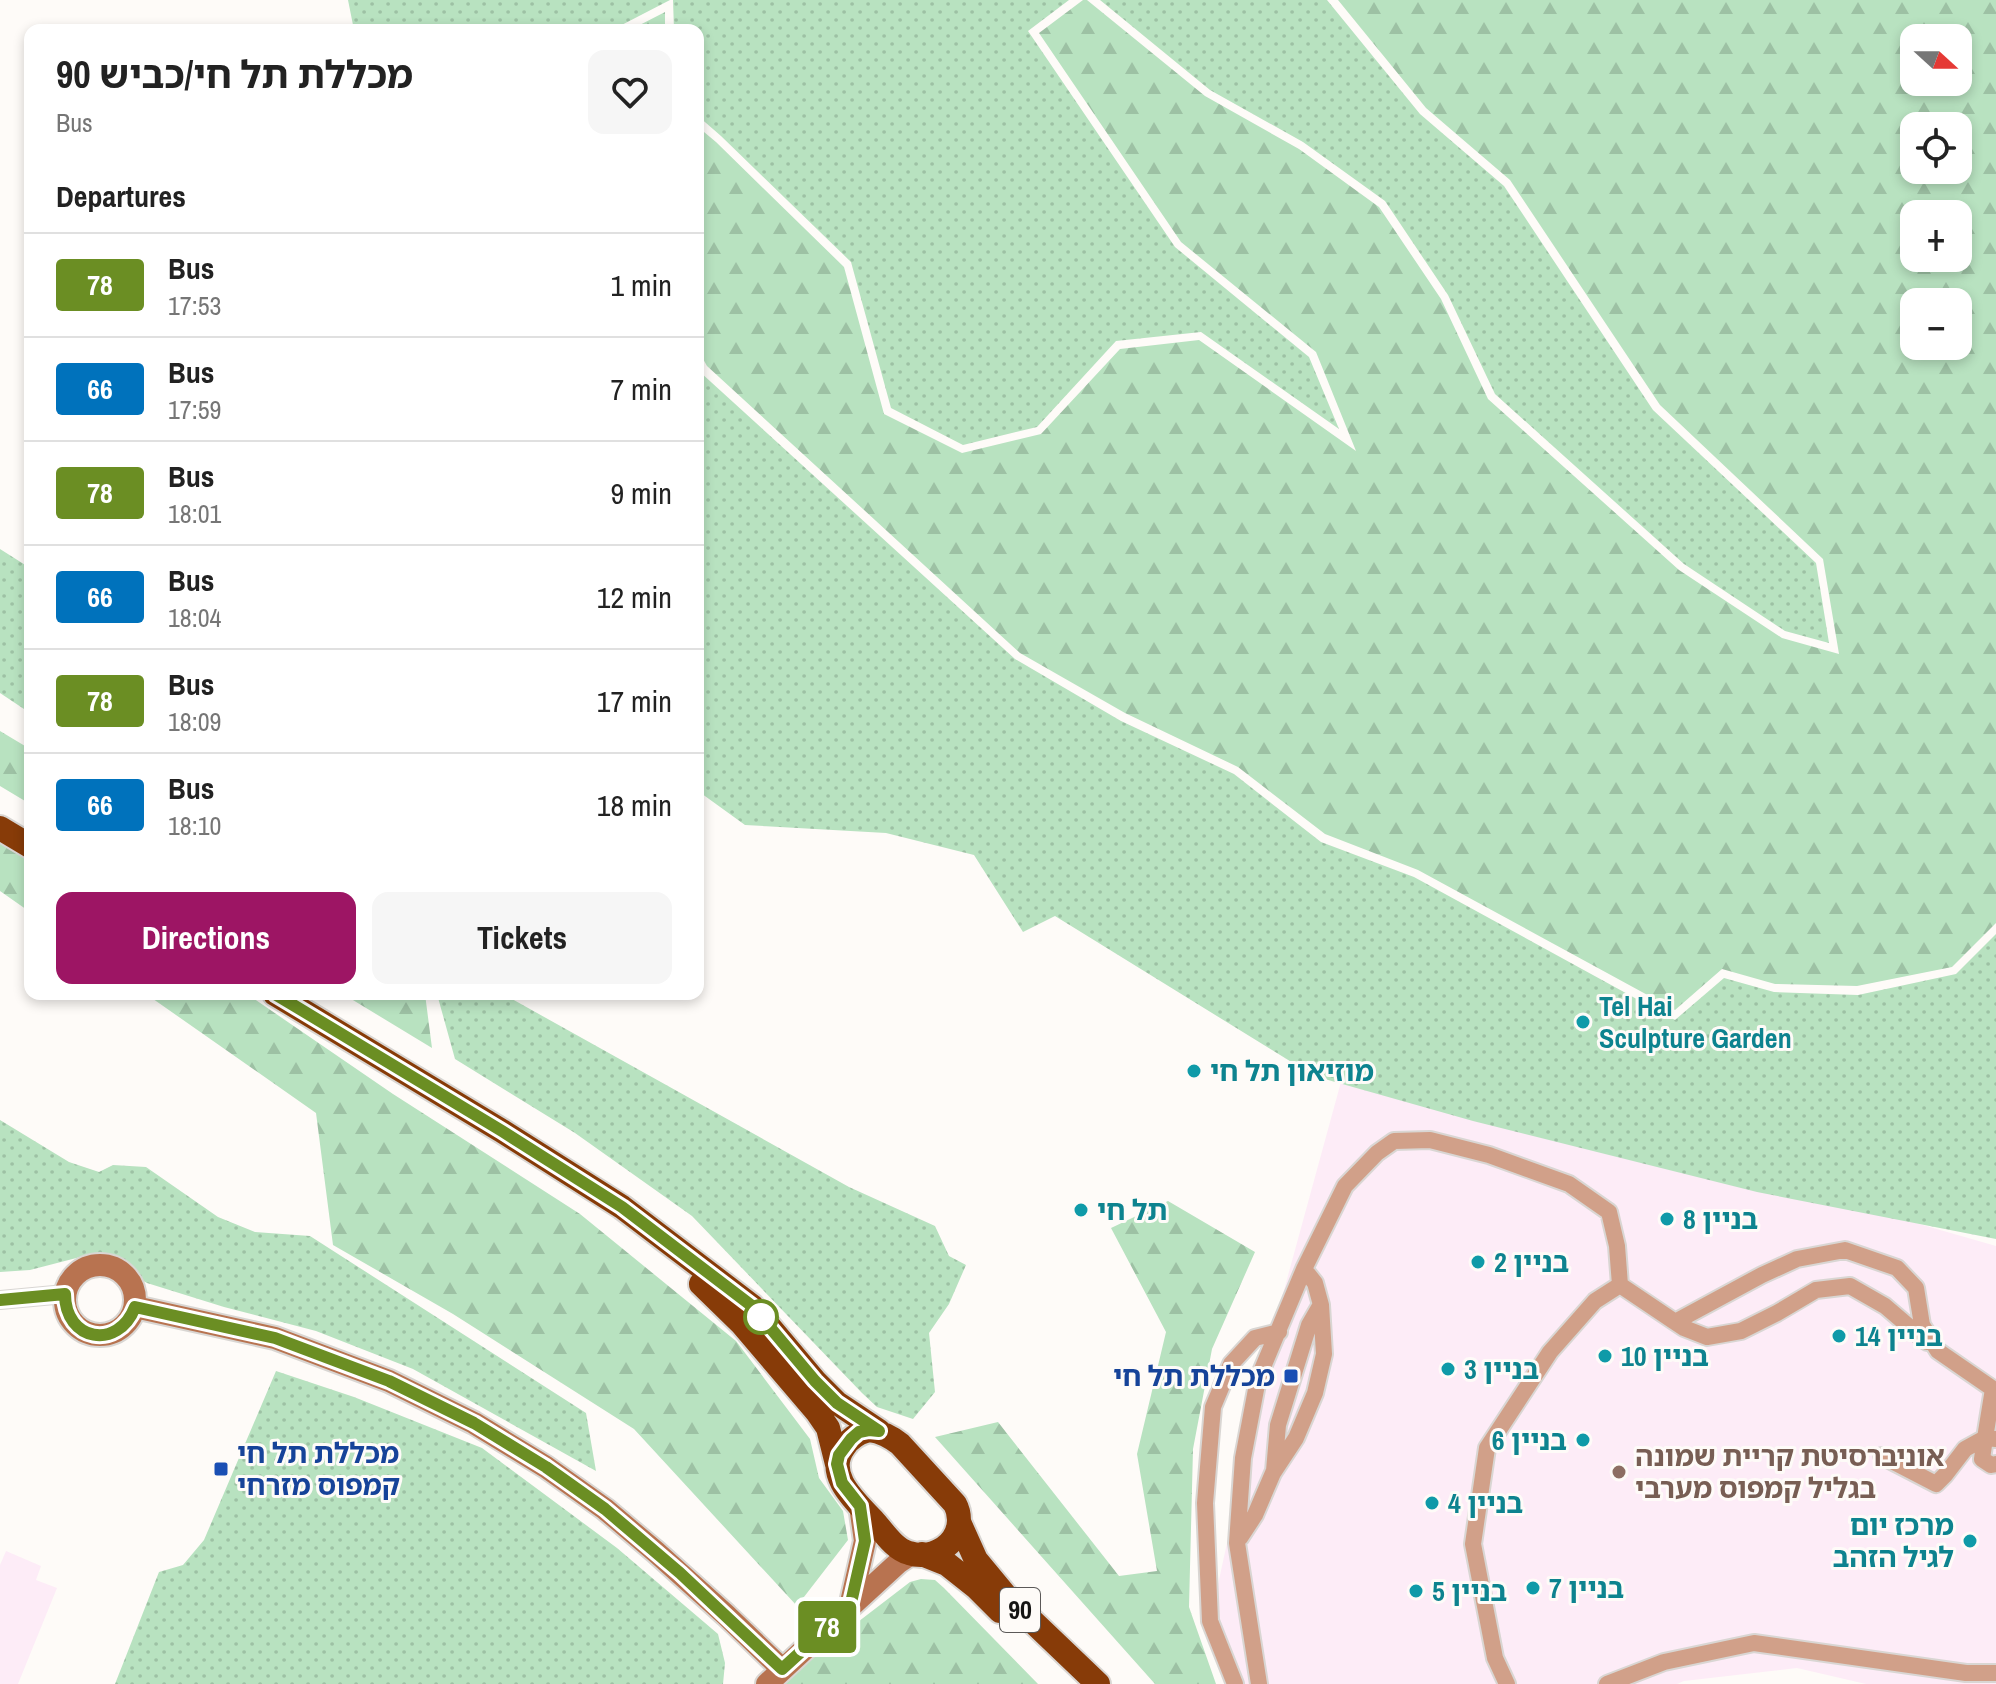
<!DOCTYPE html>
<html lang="en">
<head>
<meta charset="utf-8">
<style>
  body { margin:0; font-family:"Archivo Narrow","Noto Sans Hebrew",sans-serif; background:#f6f6f6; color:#222; height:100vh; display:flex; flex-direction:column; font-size:30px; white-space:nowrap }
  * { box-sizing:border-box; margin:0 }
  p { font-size:26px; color:#767676 }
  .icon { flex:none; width:44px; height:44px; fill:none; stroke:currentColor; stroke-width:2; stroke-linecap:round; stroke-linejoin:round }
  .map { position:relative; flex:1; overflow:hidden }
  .details { position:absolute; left:24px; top:24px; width:680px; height:976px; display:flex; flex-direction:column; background:#fff; border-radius:16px; box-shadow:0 4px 12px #0003 }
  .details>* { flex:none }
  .badge { padding:0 16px; border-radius:6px; font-size:28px; line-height:52px }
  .needle { width:52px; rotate:111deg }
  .buttons { position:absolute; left:1900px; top:24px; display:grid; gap:16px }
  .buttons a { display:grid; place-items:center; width:72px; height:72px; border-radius:16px; background:#fff; box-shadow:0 4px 12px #0003; font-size:40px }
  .map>.badge { position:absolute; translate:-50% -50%; box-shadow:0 0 0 4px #fff }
  h2 { padding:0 32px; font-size:30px; line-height:72px }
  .round { display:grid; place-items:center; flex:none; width:84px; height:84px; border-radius:16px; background:#f6f6f6 }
  .summary { display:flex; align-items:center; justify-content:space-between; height:136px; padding:0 32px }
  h1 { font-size:38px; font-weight:700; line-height:60px }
  .action { display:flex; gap:16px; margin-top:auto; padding:16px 32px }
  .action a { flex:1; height:92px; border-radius:16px; background:#9d1564; color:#fff; font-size:32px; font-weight:700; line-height:92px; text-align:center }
  .action a+a { background:#f6f6f6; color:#222 }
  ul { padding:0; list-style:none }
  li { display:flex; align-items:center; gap:24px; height:104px; padding:0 32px; border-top:2px solid #e0e0e0 }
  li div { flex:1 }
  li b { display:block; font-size:30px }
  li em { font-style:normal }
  li .badge { min-width:88px; font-weight:700; text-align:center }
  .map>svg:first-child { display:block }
</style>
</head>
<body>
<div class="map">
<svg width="1996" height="1684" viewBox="0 0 1996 1684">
  <defs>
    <pattern id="grass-dots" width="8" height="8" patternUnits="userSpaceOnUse" patternTransform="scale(2)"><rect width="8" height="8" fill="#b8e2c0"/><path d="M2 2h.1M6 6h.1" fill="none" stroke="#9dc1a4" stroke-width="1.8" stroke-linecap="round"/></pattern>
    <pattern id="forest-firs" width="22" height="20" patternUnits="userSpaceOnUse" patternTransform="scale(2)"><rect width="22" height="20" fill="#b8e2c0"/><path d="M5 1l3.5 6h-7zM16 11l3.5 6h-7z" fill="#9dc1a4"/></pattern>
  </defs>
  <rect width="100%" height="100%" fill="#fefbf8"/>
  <path fill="#fdecf7" d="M1347,1060L1996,1246V1684H1866L1797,1668L1684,1681L1677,1684H1228L1210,1621L1275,1323Z
    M6,1551L41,1566L36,1580L57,1588L18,1684H0V1565Z"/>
  <path fill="url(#grass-dots)" d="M348,0H670L612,30H354Z
    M673,0H1069L1028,31L1175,247L1309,357L1339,429L1201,332L1116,341L1037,427L963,445L891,408L851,262L721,136L698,116V30H674Z
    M1100,0H1327L1420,114L1504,186L1653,410L1816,563L1829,643L1785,631L1684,564L1495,394L1448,295L1385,201L1303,142L1210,90Z
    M698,368L700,372L1015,659L1121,721L1234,774L1321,842L1414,877L1675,1020L1724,978L1774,992L1858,995L1956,974L1996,934V1239L1757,1192L1473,1121L1314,1076L1055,916L1023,932L974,855L886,833L745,825L698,791Z
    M0,549L30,568V713L0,693Z
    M437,994H503L849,1187L935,1226L949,1256L966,1265L949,1304L929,1333L935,1392L913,1419L877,1407L862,1393L692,1216L575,1133L455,1059Z
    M0,1120L69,1162L99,1172L113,1165L146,1167L218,1217L255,1232L310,1236L586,1413L596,1471L413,1369L316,1331L224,1307L147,1283L109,1263L88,1255L30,1270L0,1272Z
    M276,1371L354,1397L482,1448L617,1548L718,1634L725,1663L723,1684H115L159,1572L183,1565L204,1540Z"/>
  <path fill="url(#forest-firs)" fill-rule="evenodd" d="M1083,0H1087L1205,96L1299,149L1379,207L1441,299L1488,399L1679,570L1782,638L1839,654L1823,559L1660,405L1510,180L1426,108L1338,0H1996V923L1952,967L1857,986L1775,984L1722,969L1675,1010L1418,870L1325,834L1238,767L1125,713L1020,653L707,366L698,350V127L716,142L844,267L884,414L962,453L1041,434L1120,349L1199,340L1356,451L1316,352L1181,242L1039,33ZM1958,38V82H1914V38ZM1958,126V170H1914V126ZM1914,214H1958V258H1914ZM1958,302V346H1914V302Z
    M665,12V30H630Z
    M0,731L30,749V804L0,786Z
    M0,838L30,856V912L0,891Z
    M146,994H247L393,1094L580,1214L736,1341L810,1439L819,1478L843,1511L848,1540L797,1606L634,1429L453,1314L333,1245L316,1113Z
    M343,994H425L432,1048Z
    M1168,1201L1255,1252L1212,1349L1193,1449L1189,1607L1216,1684H1155L935,1437L998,1422L1119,1576L1157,1571L1137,1454L1166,1332L1111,1228Z
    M921,1579L935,1580L944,1588L1038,1684H783L794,1671L910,1582Z"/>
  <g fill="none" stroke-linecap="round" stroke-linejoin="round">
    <g stroke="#d9d6d3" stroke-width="20">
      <path id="street" d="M0,1300L65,1294
        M1675,1322L1684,1328L1707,1337L1741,1331L1777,1313L1816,1290L1850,1286L1885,1306L1927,1342
        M1985,1438L1982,1459L1991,1465L1996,1464
        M1882,1456L1936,1484L1945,1475L1965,1449L1985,1438
        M1274,1471L1278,1425L1309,1325L1320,1306
        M1240,1538L1255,1515L1273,1473L1296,1438L1315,1393L1324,1354L1321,1305L1315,1283L1304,1269
        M1235,1684L1210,1621L1205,1503L1213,1407L1231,1364L1255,1338L1279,1332
        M1259,1684L1237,1543L1243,1458L1258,1379L1304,1269L1345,1186L1377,1153L1394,1141L1430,1140L1489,1155L1569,1184L1609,1212L1617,1246L1620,1285
        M1507,1684L1495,1658L1473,1544L1487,1448L1550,1352L1595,1301L1620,1285L1675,1322L1762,1275L1797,1259L1845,1250L1897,1268L1916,1288L1922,1325L1938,1351L1993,1389L1985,1438L1996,1439
        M1607,1684L1664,1662L1754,1643L1966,1673H1996"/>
    </g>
    <g stroke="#d9d6d3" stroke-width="26">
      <path id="secondary" d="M65 1300a35 35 0 1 1 70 0a35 35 0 1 1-70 0Z
        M135,1307L275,1338L389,1381L474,1423L546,1467L605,1509L656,1552L726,1615L782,1669
        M850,1607L865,1541L860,1506
        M767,1684L850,1607L899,1562L911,1554"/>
    </g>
    <g stroke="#d9d6d3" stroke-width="28">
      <path id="highway" d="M0,828L30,846
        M275,994L502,1131L622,1207L752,1306L815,1381L837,1403L879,1431
        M701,1284L742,1324L817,1412L828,1428L837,1464
        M869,1430C882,1432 890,1436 900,1444L955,1504C961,1515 960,1529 953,1539C943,1553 924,1558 909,1553C894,1549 883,1531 873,1520C855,1501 824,1474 844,1447C850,1438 858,1433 869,1430Z
        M959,1522L976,1560L1005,1595L1098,1684
        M922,1554L947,1564L976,1587L1000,1611"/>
    </g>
    <use href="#street" stroke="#d1a089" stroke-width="16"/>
    <use href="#secondary" stroke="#b87350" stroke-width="22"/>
    <use href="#highway" stroke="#873b08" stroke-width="24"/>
  </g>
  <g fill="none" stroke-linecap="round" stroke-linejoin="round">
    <g stroke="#fff" stroke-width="18">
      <path id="line" d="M0,1300L65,1294C65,1341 118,1351 135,1307L275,1338L389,1381L474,1423L546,1467L605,1509L680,1573L782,1669L850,1607L865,1541L860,1506L842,1483L837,1464L839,1455L851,1439L859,1432L869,1430L879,1431L837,1403L815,1381L752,1306L622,1207L502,1131L275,994"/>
    </g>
    <use href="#line" stroke="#6b8e23" stroke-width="12"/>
  </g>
  <g fill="#0f9aa8" stroke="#fefbf8" stroke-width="3">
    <circle cx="1583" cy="1022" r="8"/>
    <circle cx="1194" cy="1071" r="8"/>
    <circle cx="1081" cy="1210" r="8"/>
    <circle cx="1667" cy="1219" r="8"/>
    <circle cx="1478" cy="1262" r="8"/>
    <circle cx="1839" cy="1336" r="8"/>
    <circle cx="1605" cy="1356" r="8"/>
    <circle cx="1448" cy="1369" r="8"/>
    <circle cx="1583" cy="1440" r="8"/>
    <circle cx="1432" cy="1503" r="8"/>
    <circle cx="1970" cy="1541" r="8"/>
    <circle cx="1533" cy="1588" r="8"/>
    <circle cx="1416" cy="1591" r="8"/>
  </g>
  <circle fill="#fff" stroke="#6b8e23" stroke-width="4" cx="761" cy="1317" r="16"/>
  <g fill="#1a4fb4" stroke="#fefbf8" stroke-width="3">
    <rect x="1283" y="1368" width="16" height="16" rx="4"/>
    <rect x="213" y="1461" width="16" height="16" rx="4"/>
  </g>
  <circle fill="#8d6e63" stroke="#fefbf8" stroke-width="3" cx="1619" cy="1472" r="8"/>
  <g text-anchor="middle" stroke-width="6" stroke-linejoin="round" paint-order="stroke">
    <rect fill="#fefbf8" stroke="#5b5958" stroke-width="2" x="1000" y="1588" width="40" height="44" rx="6"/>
    <g font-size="26" font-weight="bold" fill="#151413">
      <text x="1020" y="1619">90</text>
    </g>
    <g font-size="28" font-weight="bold" fill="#0d838f" stroke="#fefbf8" text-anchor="start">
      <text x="1599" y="1016">Tel Hai<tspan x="1599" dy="32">Sculpture Garden</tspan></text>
      <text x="1210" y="1081">מוזיאון תל חי</text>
      <text x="1097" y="1220">תל חי</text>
      <text x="1683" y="1229">בניין 8</text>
      <text x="1494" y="1272">בניין 2</text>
      <text x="1855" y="1346">בניין 14</text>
      <text x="1621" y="1366">בניין 10</text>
      <text x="1464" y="1379">בניין 3</text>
      <text x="1567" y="1450" text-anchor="end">בניין 6</text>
      <text x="1448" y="1513">בניין 4</text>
      <text x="1954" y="1535" text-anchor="end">מרכז יום<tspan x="1954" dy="32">לגיל הזהב</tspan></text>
      <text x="1549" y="1598">בניין 7</text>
      <text x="1432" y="1601">בניין 5</text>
    </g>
    <g font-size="28" font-weight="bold" fill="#164399" stroke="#fefbf8" text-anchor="end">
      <text x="1275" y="1386">מכללת תל חי</text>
      <text x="237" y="1463" text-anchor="start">מכללת תל חי<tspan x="237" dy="32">קמפוס מזרחי</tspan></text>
    </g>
    <g font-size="28" font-weight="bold" fill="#785e54" stroke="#fefbf8" text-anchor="start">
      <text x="1635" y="1466">אוניברסיטת קריית שמונה<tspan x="1635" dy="32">בגליל קמפוס מערבי</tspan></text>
    </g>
  </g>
</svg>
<div class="buttons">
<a><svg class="needle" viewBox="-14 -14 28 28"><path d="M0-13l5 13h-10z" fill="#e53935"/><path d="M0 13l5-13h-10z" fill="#767676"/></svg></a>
<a><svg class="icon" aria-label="locate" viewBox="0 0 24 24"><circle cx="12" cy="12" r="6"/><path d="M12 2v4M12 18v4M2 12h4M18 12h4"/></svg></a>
<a>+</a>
<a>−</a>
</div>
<b class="badge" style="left:827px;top:1627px;background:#6b8e23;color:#fff">78</b>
<section class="details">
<div class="summary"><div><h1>מכללת תל חי/כביש 90</h1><p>Bus</p></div><a class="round"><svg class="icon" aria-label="heart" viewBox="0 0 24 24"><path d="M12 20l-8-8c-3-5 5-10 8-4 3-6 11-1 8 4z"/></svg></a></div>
<h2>Departures</h2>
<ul>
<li><span class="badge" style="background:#6b8e23;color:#fff">78</span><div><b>Bus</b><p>17:53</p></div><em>1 min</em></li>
<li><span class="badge" style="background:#0072bc;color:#fff">66</span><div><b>Bus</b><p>17:59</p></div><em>7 min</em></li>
<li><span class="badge" style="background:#6b8e23;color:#fff">78</span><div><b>Bus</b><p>18:01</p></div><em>9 min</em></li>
<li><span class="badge" style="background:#0072bc;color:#fff">66</span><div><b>Bus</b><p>18:04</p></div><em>12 min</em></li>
<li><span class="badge" style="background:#6b8e23;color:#fff">78</span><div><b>Bus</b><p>18:09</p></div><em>17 min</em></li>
<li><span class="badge" style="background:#0072bc;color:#fff">66</span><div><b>Bus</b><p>18:10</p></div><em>18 min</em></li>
</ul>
<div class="action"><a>Directions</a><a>Tickets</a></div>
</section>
</div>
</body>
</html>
